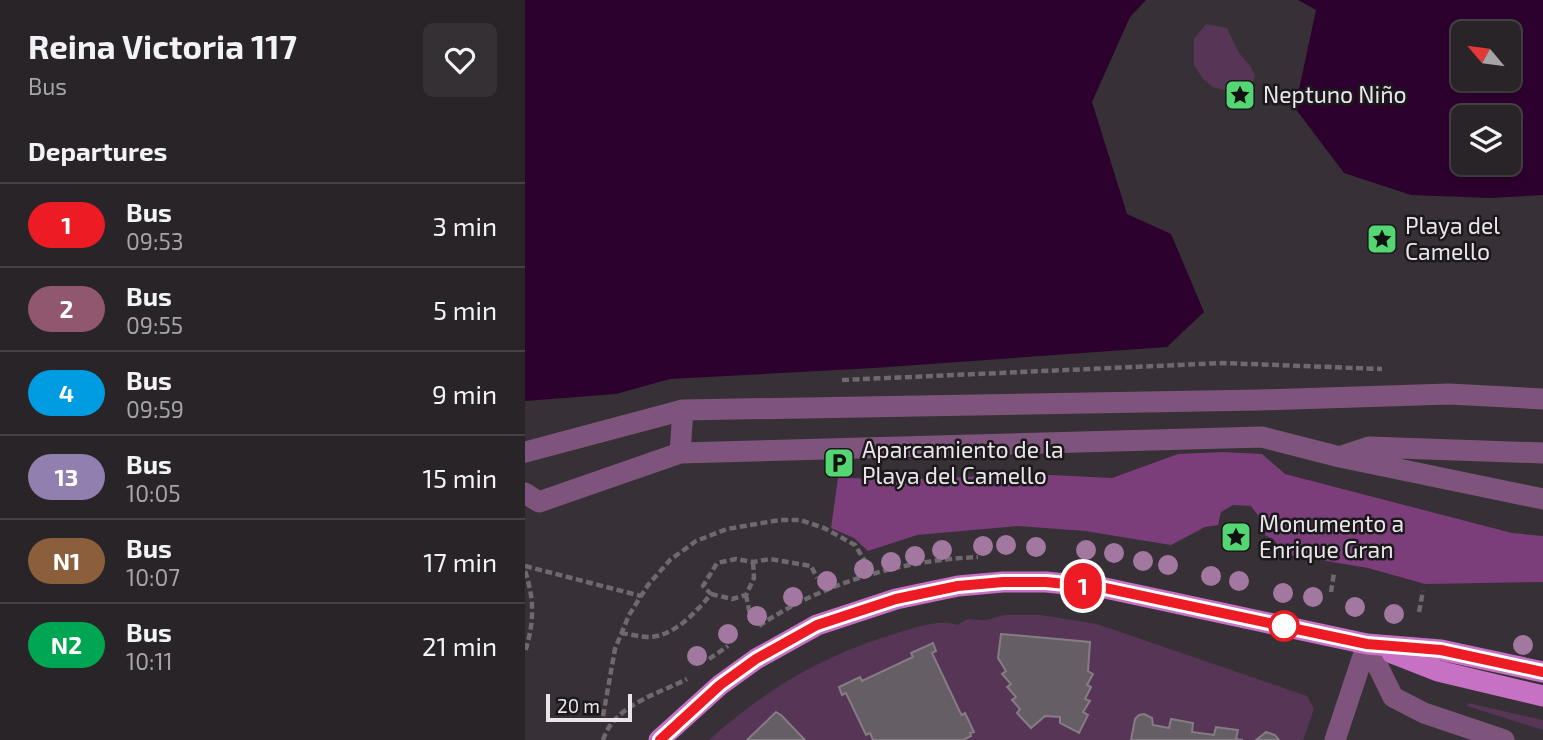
<!DOCTYPE html>
<html lang="en">
<head>
<meta charset="utf-8">
<style>
  body { margin:0; font-family:"Exo 2",sans-serif; background:#353034; color:#f1f3f6; height:100vh; display:flex; flex-direction:column; font-size:26px; white-space:nowrap }
  * { box-sizing:border-box; margin:0 }
  p { font-size:23px; color:#a5a4a8 }
  .icon { flex:none; width:38px; height:38px; fill:none; stroke:currentColor; stroke-width:2; stroke-linecap:round; stroke-linejoin:round }
  .map { position:relative; flex:1; overflow:hidden }
  .sheet { display:flex; flex-direction:column; background:#292428; width:525px }
  .sheet>* { flex:none }
  .badge { padding:0 14px; border-radius:23px; font-size:24px; line-height:46px }
  .needle { width:46px; rotate:299deg }
  .fabs { position:absolute; left:926px; top:21px; display:grid; gap:14px }
  .fabs a { display:grid; place-items:center; width:70px; height:70px; border-radius:10px; background:#292428; box-shadow:0 4px 10px #0003,0 0 0 2px #454145; font-size:35px }
  .scale { position:absolute; left:21px; bottom:18px; width:86px; box-sizing:border-box; padding-left:7px; border:4px solid #e9e5e9; border-top:0; font-size:19px; line-height:24px; white-space:nowrap; color:#e9e5e9; -webkit-text-stroke:5px #1c191c; paint-order:stroke }
  .map>.badge { position:absolute; translate:-50% -50%; box-shadow:0 0 0 4px #fff }
  h2 { padding:0 28px; font-size:26px; line-height:63px }
  .round { display:grid; place-items:center; flex:none; width:74px; height:74px; border-radius:10px; background:#353034 }
  .head { display:flex; align-items:center; justify-content:space-between; height:119px; padding:0 28px }
  h1 { font-size:33px; font-weight:700; line-height:52px }
  ul { padding:0; list-style:none }
  li { display:flex; align-items:center; gap:21px; height:84px; padding:0 28px; border-top:2px solid #454145 }
  li div { flex:1 }
  li b { display:block; font-size:26px }
  li em { font-style:normal }
  li .badge { min-width:77px; font-weight:700; text-align:center }
  main { display:flex; flex:1; min-height:0 }
  .map>svg:first-child { display:block }
</style>
</head>
<body>
<main>
<section class="sheet">
<div class="head"><div><h1>Reina Victoria 117</h1><p>Bus</p></div><a class="round"><svg class="icon" aria-label="heart" viewBox="0 0 24 24"><path d="M12 20l-8-8c-3-5 5-10 8-4 3-6 11-1 8 4z"/></svg></a></div>
<h2>Departures</h2>
<ul>
<li><span class="badge" style="background:#ed1c24;color:#fff">1</span><div><b>Bus</b><p>09:53</p></div><em>3 min</em></li>
<li><span class="badge" style="background:#91576f;color:#fff">2</span><div><b>Bus</b><p>09:55</p></div><em>5 min</em></li>
<li><span class="badge" style="background:#009ce1;color:#fff">4</span><div><b>Bus</b><p>09:59</p></div><em>9 min</em></li>
<li><span class="badge" style="background:#917faf;color:#fff">13</span><div><b>Bus</b><p>10:05</p></div><em>15 min</em></li>
<li><span class="badge" style="background:#8b5e3c;color:#fff">N1</span><div><b>Bus</b><p>10:07</p></div><em>17 min</em></li>
<li><span class="badge" style="background:#00a651;color:#fff">N2</span><div><b>Bus</b><p>10:11</p></div><em>21 min</em></li>
</ul>
</section>
<div class="map">
<svg width="1018" height="740" viewBox="0 0 1018 740">
  <rect width="100%" height="100%" fill="#373036"/>
  <path fill="#573556" d="M681,24L702,28L714,53L726,67L730,76L723,96L688,87L678,79L669,65V39Z
    M479,615H516L572,624L782,696L789,709L778,740H184C245,686 297,656 375,632C393,627 415,619 433,625C446,614 449,622 461,620C467,619 473,616 479,615Z
    M943,703L1018,720V730L942,706Z"/>
  <path fill="#7b3e7a" d="M698,452L737,454L760,474L987,533L1018,536V582L900,584L843,568L759,554L749,540L740,535L741,526L726,506L708,505L696,512L693,525L680,527L646,545L560,531L493,526L392,535L343,551L329,538L306,528L313,478L394,479L506,474L587,478L653,454Z"/>
  <path fill="#2d012d" fill-rule="evenodd" d="M0,0H621L605,17L567,102L602,214L646,234L679,312L642,347L349,368L145,379L91,394L0,401Z
    M773,0H1018V195L966,198L886,195L819,173L770,108L791,10ZM938,33H984V79H938ZM938,117H984V163H938Z"/>
  <path fill="#665e65" stroke="#857d84" stroke-width="2" d="M476,634L565,642L563,671L568,674L562,685L566,687L560,699L565,701L558,712L563,715L554,733L535,723V717L520,716L506,728L492,713L495,709L487,700L491,697L482,687L486,684L477,674L481,671L473,658Z
    M408,643L411,651L407,653L435,712L437,715L440,713L449,732L445,733L446,736L438,740H348L345,733L341,735L321,693L317,695L314,687L335,677L337,681L388,657L386,653Z
    M251,712L256,715L280,740H222Z
    M619,714L627,718L628,725L644,728L646,719L668,723L667,732L689,735L691,727L713,730L711,739L718,740H606L610,719L614,715Z
    M741,732L750,735L754,740H731Z"/>
  <g fill="none" stroke-linecap="round" stroke-linejoin="round">
    <path stroke="#6f686e" stroke-width="4.5" stroke-dasharray="7 3.5" stroke-linecap="butt" d="M317,380L698,363L857,369
      M0,566L116,596
      M0,571C10,601 9,623 0,652
      M806,592L809,573
      M186,594L207,599L221,595L229,578L228,562
      M221,595L225,615
      M894,612L898,591
      M234,626C297,583 377,560 453,557
      M96,633C105,634 115,637 124,637C150,636 171,612 186,594L178,586L192,563L211,559L228,562L245,559L286,566L292,578
      M184,659L203,646
      M78,716L90,649L104,615L123,585L145,560L171,541L202,529L255,520H275L299,528L330,545L341,563
      M78,740C89,705 133,694 162,679"/>
    <path stroke="#7e547c" stroke-width="21" d="M0,452L158,410L735,400L924,394L1018,399
      M155,453L158,410
      M817,456L844,447L1018,453
      M0,493L14,502L155,453L737,437L815,457L1018,499
      M842,644L868,697L899,713L979,740
      M810,740L842,644"/>
    <path stroke="#c671c4" stroke-width="21" d="M867,653L913,671L1018,696
      M134,740L195,685L231,659L292,625L371,599L433,586L478,582H521L580,588L842,644L916,650L1018,672"/>
  </g>
  <g fill="#a278a0">
    <circle cx="481" cy="545" r="10"/>
    <circle cx="458" cy="546" r="10"/>
    <circle cx="511" cy="547" r="10"/>
    <circle cx="417" cy="550" r="10"/>
    <circle cx="561" cy="550" r="10"/>
    <circle cx="589" cy="553" r="10"/>
    <circle cx="390" cy="556" r="10"/>
    <circle cx="618" cy="561" r="10"/>
    <circle cx="366" cy="562" r="10"/>
    <circle cx="643" cy="565" r="10"/>
    <circle cx="339" cy="569" r="10"/>
    <circle cx="686" cy="576" r="10"/>
    <circle cx="302" cy="581" r="10"/>
    <circle cx="714" cy="581" r="10"/>
    <circle cx="758" cy="593" r="10"/>
    <circle cx="268" cy="597" r="10"/>
    <circle cx="788" cy="597" r="10"/>
    <circle cx="830" cy="607" r="10"/>
    <circle cx="869" cy="614" r="10"/>
    <circle cx="232" cy="616" r="10"/>
    <circle cx="203" cy="634" r="10"/>
    <circle cx="998" cy="645" r="10"/>
    <circle cx="172" cy="656" r="10"/>
  </g>
  <g fill="none" stroke-linecap="round" stroke-linejoin="round">
    <g stroke="#fff" stroke-width="16">
      <path id="line" d="M135,740L195,685L231,659L292,625L371,599L433,586L478,582H521L580,588L842,644L916,650L1018,672"/>
    </g>
    <use href="#line" stroke="#ed1c24" stroke-width="10"/>
  </g>
  <defs>
    <g id="sight-square" transform="scale(1.575)"><rect x="-9" y="-9" width="18" height="18" rx="4" fill="#54d672" stroke="#1c191c"/><path d="M0-6L1.8-2.2L6-1.7L2.9 1.2L3.7 5.4L0 3.3L-3.7 5.4L-2.9 1.2L-6-1.7L-1.8-2.2Z" fill="#111"/></g>
    <g id="parking-square" transform="scale(1.575)"><rect x="-9" y="-9" width="18" height="18" rx="4" fill="#54d672" stroke="#1c191c"/><path d="M-3.5-5.5H1a3.5 3.5 0 0 1 0 7H-1V5.5H-3.5ZM-1-3.4V-.6H.8a1.4 1.4 0 0 0 0-2.8Z" fill="#111"/></g>
  </defs>
  <g fill-rule="evenodd">
    <use href="#sight-square" x="715" y="95"/>
    <use href="#sight-square" x="857" y="239"/>
    <use href="#parking-square" x="314" y="463"/>
    <use href="#sight-square" x="711" y="537"/>
  </g>
  <circle fill="#fff" stroke="#ed1c24" stroke-width="3.5" cx="759" cy="626" r="14"/>
  <g text-anchor="middle" stroke-width="5" stroke-linejoin="round" paint-order="stroke">
    <g font-size="23" fill="#e9e5e9" stroke="#1c191c" text-anchor="start">
      <text x="738" y="103">Neptuno Niño</text>
      <text x="880" y="234">Playa del<tspan x="880" dy="26">Camello</tspan></text>
      <text x="337" y="458">Aparcamiento de la<tspan x="337" dy="26">Playa del Camello</tspan></text>
      <text x="734" y="532">Monumento a<tspan x="734" dy="26">Enrique Gran</tspan></text>
    </g>
  </g>
</svg>
<div class="fabs">
<a><svg class="needle" viewBox="-14 -14 28 28"><path d="M0-13l5 13h-10z" fill="#e53935"/><path d="M0 13l5-13h-10z" fill="#a5a4a8"/></svg></a>
<a><svg class="icon" aria-label="layers" viewBox="0 0 24 24"><path d="M12 4l9 5-9 5-9-5zM3 14l9 5 9-5"/></svg></a>
</div>
<div class="scale">20 m</div>
<b class="badge" style="left:558px;top:586px;background:#ed1c24;color:#fff">1</b>
</div>
</main>
</body>
</html>
